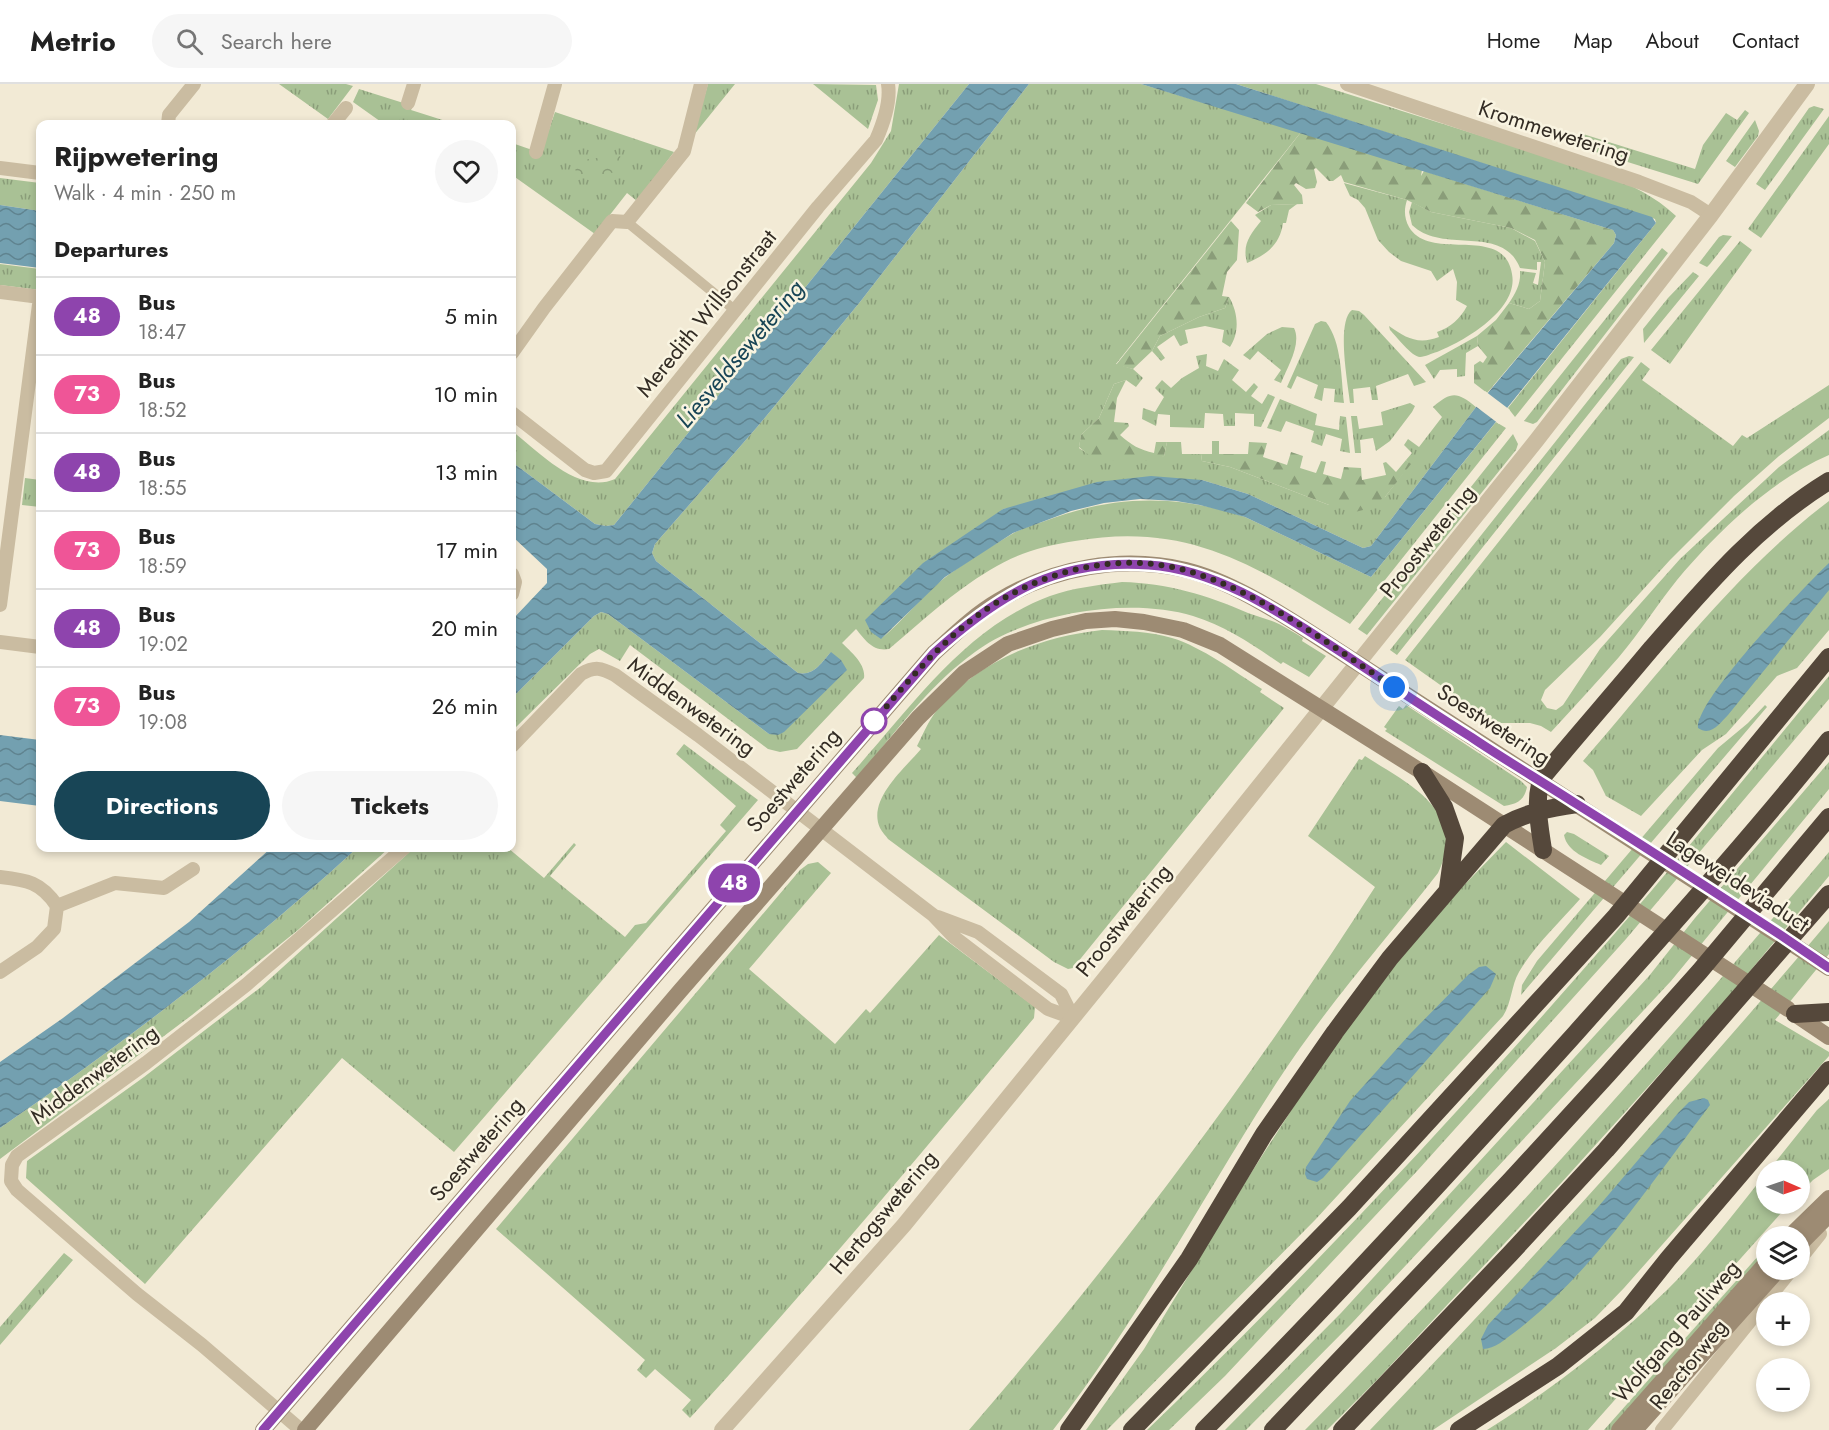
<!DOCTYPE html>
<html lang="en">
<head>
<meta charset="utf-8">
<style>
  body { margin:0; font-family:Jost,sans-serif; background:#f6f6f6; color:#222; height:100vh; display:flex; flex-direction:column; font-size:22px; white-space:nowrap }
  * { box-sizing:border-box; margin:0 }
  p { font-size:20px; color:#767676 }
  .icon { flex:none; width:33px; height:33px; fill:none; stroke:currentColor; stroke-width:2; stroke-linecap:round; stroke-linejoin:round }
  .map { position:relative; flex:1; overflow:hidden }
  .details { position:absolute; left:36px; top:36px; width:480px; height:732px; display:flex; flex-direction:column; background:#fff; border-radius:12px; box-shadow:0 3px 9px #0003 }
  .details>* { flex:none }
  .badge { padding:0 12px; border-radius:20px; font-size:21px; line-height:39px }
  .needle { width:39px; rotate:92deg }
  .controls { position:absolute; left:1756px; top:1076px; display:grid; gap:12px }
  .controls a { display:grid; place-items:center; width:54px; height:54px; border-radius:50%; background:#fff; box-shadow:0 3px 9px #0003; font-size:30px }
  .you { position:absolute; width:30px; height:30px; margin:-15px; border:4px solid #fff; border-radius:50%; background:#1a73e8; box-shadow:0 0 0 9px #1a73e833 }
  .map>.badge { position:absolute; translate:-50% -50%; box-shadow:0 0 0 3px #fff }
  h2 { padding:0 18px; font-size:22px; line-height:54px }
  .round { display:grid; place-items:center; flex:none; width:63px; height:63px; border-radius:32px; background:#f6f6f6 }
  .headline { display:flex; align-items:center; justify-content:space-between; height:102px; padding:0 18px }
  h1 { font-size:28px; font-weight:700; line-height:45px }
  .action { display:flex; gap:12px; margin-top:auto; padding:12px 18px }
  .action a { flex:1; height:69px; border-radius:36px; background:#184556; color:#fff; font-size:24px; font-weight:700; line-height:69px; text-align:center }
  .action a+a { background:#f6f6f6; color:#222 }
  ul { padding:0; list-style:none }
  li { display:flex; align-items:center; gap:18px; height:78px; padding:0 18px; border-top:2px solid #e0e0e0 }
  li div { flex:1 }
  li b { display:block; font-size:22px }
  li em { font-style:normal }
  li .badge { min-width:66px; font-weight:700; text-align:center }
  header { display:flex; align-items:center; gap:36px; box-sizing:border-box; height:84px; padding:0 30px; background:#fff; border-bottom:2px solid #e0e0e0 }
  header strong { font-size:28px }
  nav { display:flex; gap:33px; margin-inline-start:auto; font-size:21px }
  .search { width:420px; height:54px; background:#f6f6f6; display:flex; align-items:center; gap:15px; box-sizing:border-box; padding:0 21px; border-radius:33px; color:#767676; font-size:22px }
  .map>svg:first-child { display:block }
</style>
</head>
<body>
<header>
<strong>Metrio</strong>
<div class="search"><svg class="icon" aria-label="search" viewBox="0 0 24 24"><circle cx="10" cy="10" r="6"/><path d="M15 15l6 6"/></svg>Search here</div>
<nav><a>Home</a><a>Map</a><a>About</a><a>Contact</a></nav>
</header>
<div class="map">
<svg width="1829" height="1346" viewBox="0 0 1829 1346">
  <defs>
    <pattern id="grass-tufts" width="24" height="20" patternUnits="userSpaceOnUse" patternTransform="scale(1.5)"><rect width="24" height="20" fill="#a9c195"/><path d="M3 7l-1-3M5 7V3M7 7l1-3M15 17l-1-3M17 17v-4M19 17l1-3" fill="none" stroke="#8a9d79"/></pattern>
    <pattern id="forest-firs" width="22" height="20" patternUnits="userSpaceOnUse" patternTransform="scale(1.5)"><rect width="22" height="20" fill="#a9c195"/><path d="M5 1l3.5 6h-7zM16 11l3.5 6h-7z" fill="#8a9d79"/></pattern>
    <pattern id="park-crowns" width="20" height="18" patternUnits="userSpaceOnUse" patternTransform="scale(1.5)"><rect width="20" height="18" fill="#a9c195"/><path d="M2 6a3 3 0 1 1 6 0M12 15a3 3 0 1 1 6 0" fill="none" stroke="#8a9d79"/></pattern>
    <pattern id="water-waves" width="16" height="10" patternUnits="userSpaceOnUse" patternTransform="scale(1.5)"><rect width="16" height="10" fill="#73a0b0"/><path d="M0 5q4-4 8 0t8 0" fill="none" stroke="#5f838f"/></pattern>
  </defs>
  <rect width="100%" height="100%" fill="#f2ead5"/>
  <path fill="url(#grass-tufts)" d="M279,0H346L353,2L328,35Z
    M708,0H735L693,52Z
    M813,0L876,1L878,16L868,45Z
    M899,0H969L614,441L606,442L595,440L512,378V347C539,368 579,411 615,395L871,79L891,47Z
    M1029,0H1141L1301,48L1116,280L1133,285L1143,294L1136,303L1126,296L1114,300L1099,334L1081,351L1079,364C1104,381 1135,376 1164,372L1167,358H1181L1182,370H1201L1202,377L1230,383L1329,421L1385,413L1410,380L1406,376L1412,369L1404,361L1408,355L1419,363L1442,333L1433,323C1452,307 1457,308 1476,323L1371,462L1363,464L1248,410L1202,396L1003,425L881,555C904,536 923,510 947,492C967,477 990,463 1012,450C1022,444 1034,441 1045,437C1113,411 1177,410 1245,433L1371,493L1496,338L1506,344L1350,540C1257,483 1190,437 1075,457C1044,462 1017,469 990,486C953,508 922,537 889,565C873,568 865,556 856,545L842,559C851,568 866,580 864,594L797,665L780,668L768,665L630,561L620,577L599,565L590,570L512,647V614L594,532L601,528L608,530L769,650L831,568C821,579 814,592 798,589L656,477L652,469L655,460L758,342L860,218Z
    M1236,0H1316L1605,91C1631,101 1655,112 1676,132L1515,333L1508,324L1656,139L1655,135Z
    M359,5L413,22L411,26L455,40H384L353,18Z
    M1814,22L1824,25L1765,106L1756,100L1809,24Z
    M1745,26L1749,29L1698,100L1586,65L1583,59V50L1695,85L1703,61L1726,29L1737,36Z
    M555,28L674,68L637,117L627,109L595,150L512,91V59L541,69Z
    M1829,32V60L1761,154L1748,145Z
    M1755,36L1759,47L1758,52L1735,83L1726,77Z
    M0,94L40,99V127L0,121Z
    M1344,99L1407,116C1404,125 1404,134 1409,143C1430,179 1504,139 1512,190C1519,225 1465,257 1437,268C1432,269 1425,273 1420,273C1412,273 1396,252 1390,246L1389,242C1406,254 1418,261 1439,253L1437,248C1451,243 1460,235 1467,222L1456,216L1457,198L1453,185L1437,197L1431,187L1401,177L1389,168L1378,156L1365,124L1358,116L1350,112Z
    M1412,118L1431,128L1511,144L1535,157L1545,178L1540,217L1529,225L1509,219C1516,209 1521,199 1520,187L1536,189L1533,199L1538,201L1541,178H1537V186L1520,184C1502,139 1443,171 1412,141L1409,128Z
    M1297,120L1289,126L1286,139H1283C1280,161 1266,171 1247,179C1242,160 1250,151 1261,137L1255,131L1271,121Z
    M1723,151L1732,152L1710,180L1707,183L1699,179L1719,153Z
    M1740,157L1752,166L1670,280L1651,266Z
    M1662,164L1668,169L1537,338L1533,340L1524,337Z
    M0,180L40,185V206L0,201Z
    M1693,188L1699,192L1644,259L1643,245L1668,214Z
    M1229,213C1238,228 1240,248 1230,263L1222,258L1224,246L1205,242L1185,246L1188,259L1180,262L1174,251L1157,263L1165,274L1161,277L1152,267L1160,252L1199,233L1225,224Z
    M1352,226L1359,227L1364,231L1426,298L1414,302L1408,290L1376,302L1378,316H1372L1370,303L1353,305L1354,319H1350C1348,300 1336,238 1352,226Z
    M1321,237L1326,238C1342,259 1341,293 1344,319L1334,318L1335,305L1324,304L1322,317L1314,314L1318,301L1297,292L1291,305L1287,303L1315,240Z
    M1282,243L1294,244C1302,260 1287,284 1281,299L1274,296L1281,286L1258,267L1250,276L1243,271L1267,250Z
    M1477,252L1478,262L1466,269L1465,292L1457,293V285L1440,286L1434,295L1425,281Z
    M1207,270L1206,282L1218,287L1224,275L1239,286L1232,296L1246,308L1254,299L1258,303L1251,312L1262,320L1268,310L1275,313L1261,343L1254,342V330L1235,329V342H1224L1223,330L1205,329L1204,344L1170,343V331L1158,330L1156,342L1142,335L1143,324L1155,328L1164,313L1155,304L1162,296L1171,304L1182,294L1199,284L1196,272Z
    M1629,272L1634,273L1397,571L1390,566L1621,275Z
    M1641,278L1650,285L1642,296L1733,362L1742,351L1747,354L1829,301V334L1779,372L1734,412L1670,476L1600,553L1545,606L1541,616L1547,624L1556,626L1563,621L1600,565L1680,475L1779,383L1829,346V371C1771,396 1717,448 1677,496C1657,521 1640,548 1619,573C1597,598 1574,623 1551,648L1541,642L1530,639H1494L1405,576Z
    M1280,315L1317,330L1315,341L1339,346L1340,332L1346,333L1350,369L1340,367L1342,355L1326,350L1322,362L1311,358L1314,347L1286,337L1281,348L1267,344Z
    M1410,319L1415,322L1412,328L1390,357L1376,367L1373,354L1360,356L1361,369H1355L1351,332H1357L1359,345L1383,341L1381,328Z
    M1513,350L1518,360L1516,366L1367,551L1358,545Z
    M25,394L40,396V423L22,421Z
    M1829,417V546L1797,584L1777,592L1726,650L1702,666L1641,732L1606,712L1593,686L1583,677C1660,588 1735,488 1829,417Z
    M1122,498C1167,499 1207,511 1248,529C1258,533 1269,535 1279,540C1287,544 1295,549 1303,554L1302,557L1326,572L1309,593L1283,578L1281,580C1253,561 1226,542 1193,532C1130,513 1029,528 975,568C929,601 894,650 857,694L852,689C911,624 964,544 1050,512C1073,504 1097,501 1122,498Z
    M1102,546C1126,547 1149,547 1172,554C1202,563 1235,588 1262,605L1260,608L1284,624L1073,884L1068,885L1054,878L888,755C886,752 882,748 880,744C867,716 904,685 921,665L917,662C923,650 929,636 937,626C979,576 1040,553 1102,546Z
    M1829,592V615L1626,855L1418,1086L1225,1292L1169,1346H1147C1311,1188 1467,1020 1616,848C1689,764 1758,677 1829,592Z
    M1406,621L1521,697L1527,703C1524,717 1517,720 1504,722L1385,647L1387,645L1384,643L1399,622L1403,625Z
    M1765,621L1767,623L1521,911L1522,901L1537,877L1718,664L1748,639Z
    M684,660L758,716L454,1068L342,974L145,1200L26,1094L27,1077L144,993L261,903L414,764H508L544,794L574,759L576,761L550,792L625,853L635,841L646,839L726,747L720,741L736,722L676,670Z
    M1365,672C1408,700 1468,726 1438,789C1384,858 1325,924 1277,998C1202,1114 1138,1237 1053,1346H969C1117,1175 1252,994 1375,803L1308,752L1359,675L1362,676Z
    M1829,678V705L1671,897L1352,1239L1246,1346H1225L1341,1229L1649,892L1695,834Z
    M1567,748L1574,750L1609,772L1601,781C1588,775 1567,768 1564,751Z
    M1506,758L1580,815C1560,838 1535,861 1519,888C1511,902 1512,918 1503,932L1315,1136L1107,1346H1086L1144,1265L1244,1100L1303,1008L1372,910L1434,832Z
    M357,764H389L298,846L192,931L0,1075V1044C124,959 246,866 357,764Z
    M1829,768V792L1721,922L1562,1098L1376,1297L1327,1346H1305C1488,1161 1661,967 1829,768Z
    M818,778L831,789L749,885L835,960L866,925L870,929L939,851L1035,923L1034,934C921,1070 809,1204 690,1334L682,1326L691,1316L655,1285L646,1294L637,1286L645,1276L496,1145L800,786L808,780Z
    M1829,837V870L1775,936L1829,968V972L1624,1204L1595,1234L1556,1264L1433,1346H1370C1528,1181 1681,1012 1829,837Z
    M1829,1015V1085L1813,1096L1800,1109V1086H1769L1817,1026Z
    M1767,1088V1119H1790L1588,1346H1487C1551,1306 1612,1259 1667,1206C1703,1170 1735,1128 1767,1088Z
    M1767,1162V1169L1615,1341L1611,1346H1604Z
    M64,1169L73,1176L0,1261V1243Z"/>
  <path fill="url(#forest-firs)" d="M1301,48L1422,86L1421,92L1424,87L1613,146L1616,151L1614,159L1487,309L1474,299V281L1480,277L1483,279L1487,273L1478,262L1477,252L1496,236L1509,219L1529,225L1540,217L1545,178L1535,156L1511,144L1431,128L1407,116L1344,98L1341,91L1333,97H1329L1316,84L1314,85L1317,98L1315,104L1306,105L1296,99L1294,101L1302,111L1303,120L1271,121L1258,128L1246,119Z
    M1231,137L1239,146L1237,176L1227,188L1222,212L1229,213L1225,224L1199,233L1160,252L1152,267L1133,285L1116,281Z
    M1126,296L1117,314L1114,338L1128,339L1129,342L1120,351C1131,361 1140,366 1154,369L1156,358H1167L1164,372C1148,381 1108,378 1091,372C1087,370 1083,366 1079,363L1081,351L1099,334L1114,300Z
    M1212,357H1219V370H1248L1249,358L1267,359L1263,373L1287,381L1291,368L1303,372L1300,384L1316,389L1321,377L1326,378L1323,390L1341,395L1344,383L1361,384L1362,396L1386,391L1383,379L1386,378L1396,388L1406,376L1411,380L1385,413L1367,425L1355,428L1329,421L1230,383L1202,377L1201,370H1212Z"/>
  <path fill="url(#park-crowns)" d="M620,71L622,87L577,95L574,77Z"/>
  <path fill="url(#water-waves)" d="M969,0H1029L860,218L758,342L655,460L652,469L656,477L798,589C814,592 821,579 831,568L841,576L847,586L784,648L778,651L769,650L608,530L601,528L594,532L512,614V536L547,499V485L512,452V378L595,440L606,442L614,441Z
    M1141,0H1236L1652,133L1656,139L1371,493L1245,433L1200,421L1176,417L1140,415L1104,419L1071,427L1013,449L945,493L881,555L871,548L865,536L923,479L1003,425L1097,398L1151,392L1202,396L1248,410L1363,464L1371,462L1476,323L1614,159L1616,151L1613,146Z
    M0,121L40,127V184L0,179Z
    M1829,479V506L1728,631C1720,639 1711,653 1698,644C1696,615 1804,503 1829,479Z
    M0,651L40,656V722L0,717Z
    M271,764H357C246,866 124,959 0,1044V978L63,934L189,838Z
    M1486,882L1496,890L1490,904L1323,1094L1317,1098L1307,1095L1305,1090L1306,1083L1350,1017L1410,950L1468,891L1479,883Z
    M1704,1014L1708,1016L1710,1021L1707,1025C1648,1103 1593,1188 1515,1248C1505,1255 1495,1265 1483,1265L1481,1255L1488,1241L1598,1123L1679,1028L1689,1018Z"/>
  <path fill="#f2ead5" d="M1485,307L1510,326L1499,340L1474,321Z"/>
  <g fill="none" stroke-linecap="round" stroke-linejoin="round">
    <path stroke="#cabca1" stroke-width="10" d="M627,138L736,227"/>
    <path stroke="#cabca1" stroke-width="14" d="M1347,0L1639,98L1691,118L1711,131
      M408,19L414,0
      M168,40L169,31L194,0
      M333,40L346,24
      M536,68L555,0
      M0,84L40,89
      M0,208L40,213
      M512,269L544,224L612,137L627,138L684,67L701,0
      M512,329L585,386L594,389L606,387L818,123L876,56C883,40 891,18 888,0
      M512,490L515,498L512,510
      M0,521L40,213
      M0,558L40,563
      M512,662L581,590C595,582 601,584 615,591L698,651L933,831L954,853L1048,925L1073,934
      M0,793C27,796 41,798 57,822L54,845L37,863L0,888
      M57,822L115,799L164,804L193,785
      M938,833L978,848L1061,910L1073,934
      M1800,1175L1820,1150
      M301,1346L202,1261L137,1210L17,1106L11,1097L12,1081L17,1072L146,979L246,901L404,764
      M1662,1346L1792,1185"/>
    <path stroke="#cabca1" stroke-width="16" d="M722,1346L904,1141L1102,898L1536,357L1711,131L1807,0"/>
    <path stroke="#9d8b73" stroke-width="16" d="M1795,930L1829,953
      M1790,1152L1829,1114
      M1800,1160L1829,1131
      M263,1346L934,569C954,551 974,531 998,517C1054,483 1122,471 1186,486C1227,496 1272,524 1308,547L1829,884
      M305,1346L680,907L918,634L964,589L1008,560L1052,545L1086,537L1115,535L1144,538L1183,546L1220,561L1422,688L1788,925
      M1619,1346L1767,1178
      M1635,1346L1779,1185"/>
    <path stroke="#55483b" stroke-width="18" d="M1422,688L1444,723L1455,754L1448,804
      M1543,766C1540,745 1532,708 1545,690C1580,648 1616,607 1651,565C1706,502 1757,441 1829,397
      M1795,930L1829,928
      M1069,1346L1189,1175L1264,1050L1335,948L1390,874L1504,741C1527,728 1551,724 1577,720
      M1132,1346L1349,1124L1545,910L1616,832L1829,573
      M1204,1346C1332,1218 1454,1084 1575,950C1661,853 1748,757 1829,656
      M1273,1346L1510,1097L1608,990L1700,887L1829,733
      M1342,1346L1510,1170L1606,1066L1829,810
      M1459,1346L1558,1282L1626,1228L1668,1175L1829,986"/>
  </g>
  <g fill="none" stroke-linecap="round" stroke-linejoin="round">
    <g stroke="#fff" stroke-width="14">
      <path id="line" d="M263,1346L934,569C999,510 1058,474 1149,481C1221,486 1285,532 1344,570C1386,598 1428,626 1471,653C1505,676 1541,697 1575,719C1644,762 1713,807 1782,852L1829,884"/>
    </g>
    <use href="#line" stroke="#8e44ad" stroke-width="9"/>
    <path stroke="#332c24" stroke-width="6" stroke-dasharray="0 10.8" d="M874,637L870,642C899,608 928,572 963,543C1023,492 1110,464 1188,487C1263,509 1329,561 1394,603"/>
  </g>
  <circle fill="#fff" stroke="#8e44ad" stroke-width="3" cx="874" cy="637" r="12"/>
  <g text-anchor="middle" stroke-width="5" stroke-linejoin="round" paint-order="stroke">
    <g font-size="22" fill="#332c24" stroke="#f9f4e1">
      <text transform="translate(1554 47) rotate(18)" y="8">Krommewetering</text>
      <text transform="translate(706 229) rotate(-51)" y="8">Meredith Willsonstraat</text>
      <text transform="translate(1427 457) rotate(-51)" y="8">Proostwetering</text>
      <text transform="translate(692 622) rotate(36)" y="8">Middenwetering</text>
      <text transform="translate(1494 640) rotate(33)" y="8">Soestwetering</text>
      <text transform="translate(793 696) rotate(-49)" y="8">Soestwetering</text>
      <text transform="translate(1738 797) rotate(33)" y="8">Lageweideviaduct</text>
      <text transform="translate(1123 836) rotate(-51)" y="8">Proostwetering</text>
      <text transform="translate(94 990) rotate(-36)" y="8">Middenwetering</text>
      <text transform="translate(476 1065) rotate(-49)" y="8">Soestwetering</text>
      <text transform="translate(883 1128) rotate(-50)" y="8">Hertogswetering</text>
      <text transform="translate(1676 1247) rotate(-49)" y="8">Wolfgang Pauliweg</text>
      <text transform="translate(1688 1280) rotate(-51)" y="8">Reactorweg</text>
    </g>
    <g font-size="24" font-style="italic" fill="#184556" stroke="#f9f4e1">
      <text transform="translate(740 270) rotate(-50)" y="8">Liesveldsewetering</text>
    </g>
  </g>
</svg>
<div class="controls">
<a><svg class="needle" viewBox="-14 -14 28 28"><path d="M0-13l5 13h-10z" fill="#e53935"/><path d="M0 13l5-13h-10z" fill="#767676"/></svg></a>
<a><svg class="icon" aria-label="layers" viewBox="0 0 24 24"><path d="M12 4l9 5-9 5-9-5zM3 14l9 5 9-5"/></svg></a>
<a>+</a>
<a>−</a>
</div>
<div class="you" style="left:1394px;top:603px"></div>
<b class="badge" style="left:734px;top:799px;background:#8e44ad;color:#fff">48</b>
<section class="details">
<div class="headline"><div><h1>Rijpwetering</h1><p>Walk · 4 min · 250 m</p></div><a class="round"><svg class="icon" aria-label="heart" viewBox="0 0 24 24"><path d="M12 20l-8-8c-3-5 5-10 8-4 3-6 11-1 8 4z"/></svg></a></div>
<h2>Departures</h2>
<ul>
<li><span class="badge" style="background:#8e44ad;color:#fff">48</span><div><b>Bus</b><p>18:47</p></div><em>5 min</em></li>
<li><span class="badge" style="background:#ef5597;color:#fff">73</span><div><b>Bus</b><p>18:52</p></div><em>10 min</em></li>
<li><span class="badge" style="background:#8e44ad;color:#fff">48</span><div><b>Bus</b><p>18:55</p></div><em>13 min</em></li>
<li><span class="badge" style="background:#ef5597;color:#fff">73</span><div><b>Bus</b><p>18:59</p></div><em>17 min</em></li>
<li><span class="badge" style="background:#8e44ad;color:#fff">48</span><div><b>Bus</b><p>19:02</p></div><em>20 min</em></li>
<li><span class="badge" style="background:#ef5597;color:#fff">73</span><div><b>Bus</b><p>19:08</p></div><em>26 min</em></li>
</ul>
<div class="action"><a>Directions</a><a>Tickets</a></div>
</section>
</div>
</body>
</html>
